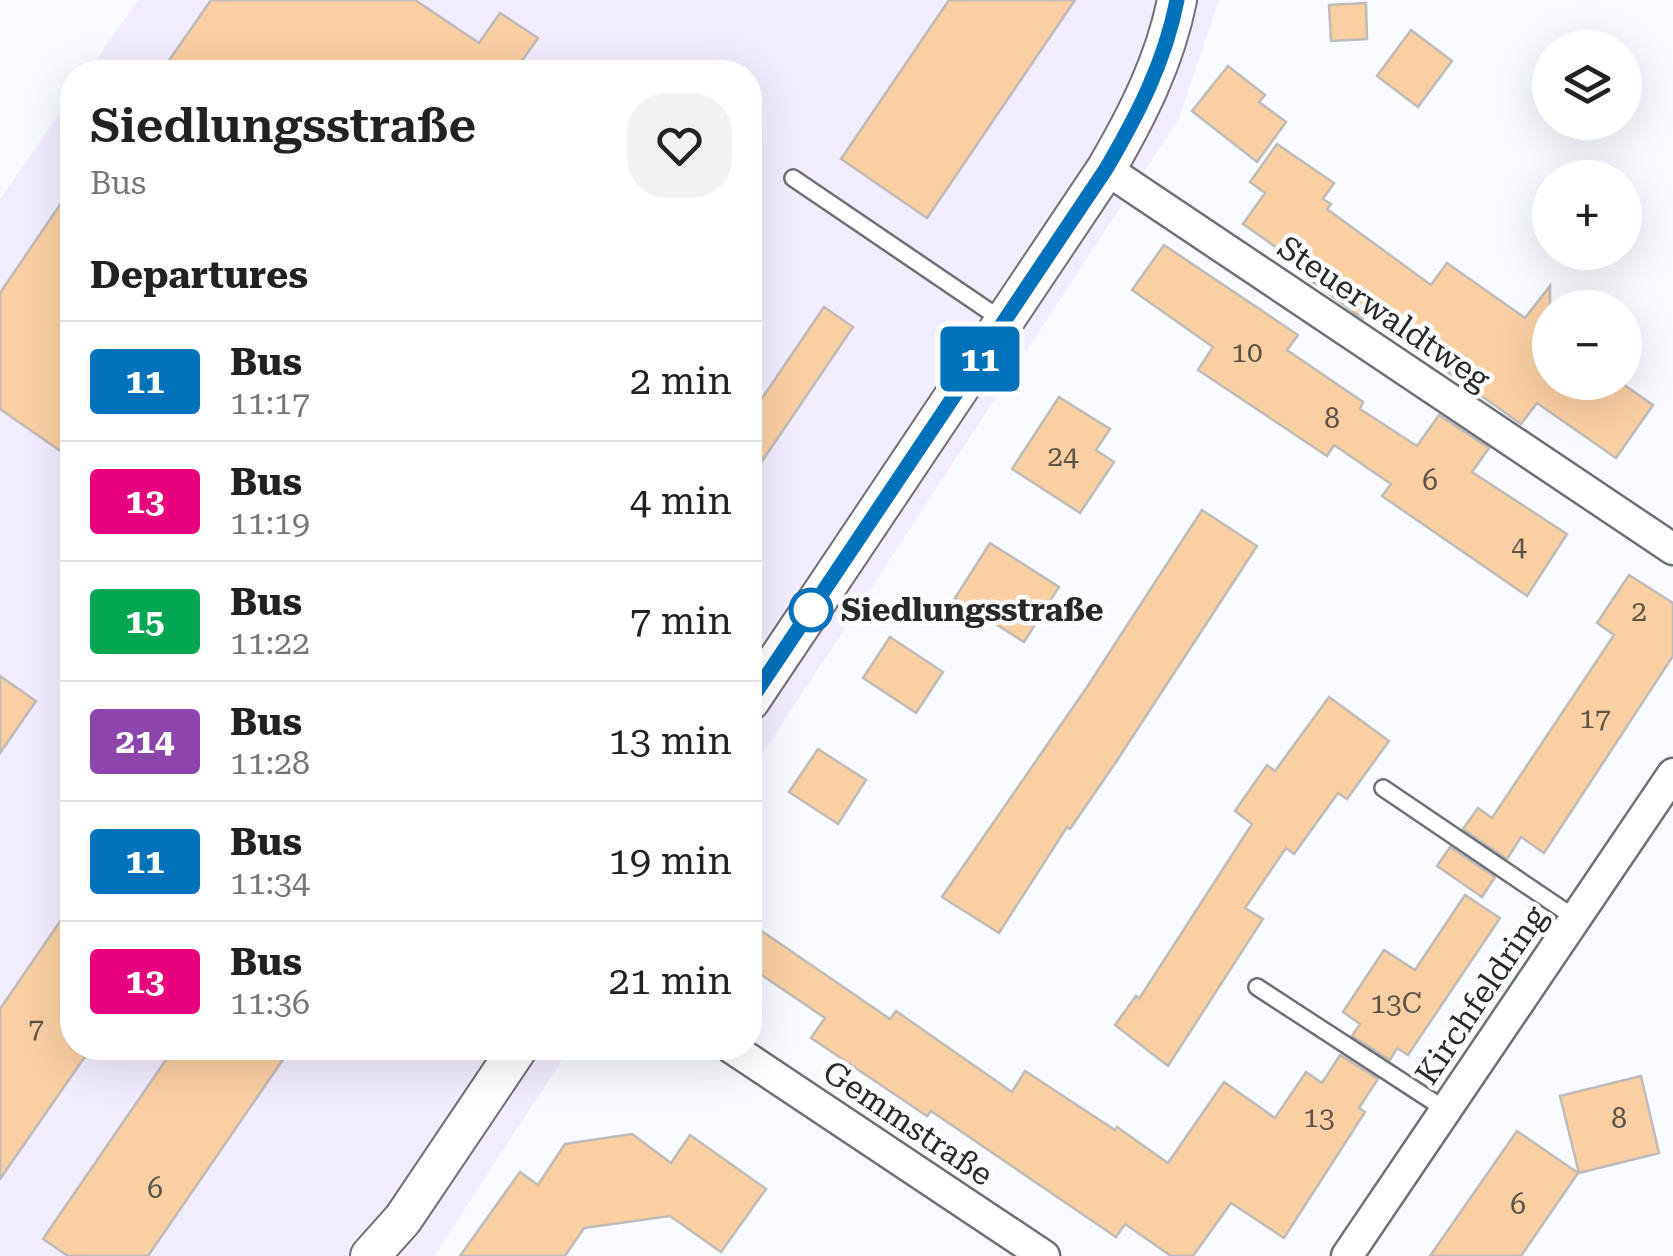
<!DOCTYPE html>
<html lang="en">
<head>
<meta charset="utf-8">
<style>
  body { margin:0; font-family:"Roboto Serif",serif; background:#f2f2f2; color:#222; height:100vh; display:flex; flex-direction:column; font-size:38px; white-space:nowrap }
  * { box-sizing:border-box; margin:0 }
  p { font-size:32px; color:#767676 }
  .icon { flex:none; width:55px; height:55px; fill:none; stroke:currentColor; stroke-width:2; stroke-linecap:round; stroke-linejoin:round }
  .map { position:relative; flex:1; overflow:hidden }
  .sheet { position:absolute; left:60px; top:60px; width:702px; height:1000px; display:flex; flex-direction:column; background:#fff; border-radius:40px; box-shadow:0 10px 40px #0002 }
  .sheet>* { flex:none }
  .badge { padding:0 20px; border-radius:8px; font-size:35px; line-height:65px }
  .tools { position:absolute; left:1532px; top:30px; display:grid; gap:20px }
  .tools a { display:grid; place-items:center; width:110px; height:110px; border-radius:50%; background:#fff; box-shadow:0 10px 40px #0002; font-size:50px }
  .map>.badge { position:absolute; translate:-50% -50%; box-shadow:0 0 0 5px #fff }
  h2 { padding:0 30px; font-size:38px; line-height:90px }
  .round { display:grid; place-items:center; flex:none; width:105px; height:105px; border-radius:40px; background:#f2f2f2 }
  .summary { display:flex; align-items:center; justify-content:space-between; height:170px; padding:0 30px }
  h1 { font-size:48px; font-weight:600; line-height:75px }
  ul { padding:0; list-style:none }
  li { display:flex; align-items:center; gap:30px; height:120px; padding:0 30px; border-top:2px solid #e0e0e0 }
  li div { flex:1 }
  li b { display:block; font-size:38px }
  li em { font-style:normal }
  li .badge { min-width:110px; font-weight:700; text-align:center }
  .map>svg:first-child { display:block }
</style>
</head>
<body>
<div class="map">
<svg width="1673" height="1256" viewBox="0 0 1673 1256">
  <rect width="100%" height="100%" fill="#f7fafe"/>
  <path fill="#f3ecfe" d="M138,0H1219L1179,118L750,773V72H88Z
    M72,95V1048H570L434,1256H0V200Z"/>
  <path fill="#fbcfa2" stroke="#bfbbb8" stroke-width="2.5" d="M211,0H415L479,43L500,13L538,38L517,68L524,72H161Z
    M949,0H1075L927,218L841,159Z
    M1366,3L1367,39L1331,41L1329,5Z
    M1411,30L1452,61L1418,107L1377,76Z
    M1228,66L1265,95L1259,102L1286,122L1257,162L1192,111Z
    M1277,144L1334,183L1323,199L1331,204L1327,209L1431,285L1447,263L1525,318L1550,286V382H1620L1653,405L1616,458L1537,403L1521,424L1366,314L1363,318L1356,314L1313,282L1317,276L1243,224L1265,193L1250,182Z
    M72,187V459L0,409V293Z
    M1164,245L1298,335L1287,350L1363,402L1360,409L1417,446L1439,415L1489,448L1472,472L1567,534L1527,596L1382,496L1391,484L1334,445L1327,456L1198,370L1213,347L1132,290Z
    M824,307L853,327L750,479V416Z
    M1059,397L1110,429L1096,450L1114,462L1080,513L1012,469Z
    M1202,510L1257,546L1116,762L1070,829L1067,827L999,933L942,897L1087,687Z
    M990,543L1059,587L1024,642L955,598Z
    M1629,575L1673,603V656L1544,853L1521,837L1507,859L1463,829L1478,808L1492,818L1614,635L1597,623Z
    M890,637L943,672L916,713L863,678Z
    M0,676L36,701L0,753Z
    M1329,697L1389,741L1347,799L1338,793L1294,854L1286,848L1245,908L1263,919L1168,1066L1115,1025L1136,996L1139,999L1252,824L1235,811L1267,765L1275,771Z
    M818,749L866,780L838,824L789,792Z
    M1450,847L1495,877L1482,897L1437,866Z
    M1465,895L1500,918L1408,1055L1397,1048L1390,1060L1352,1036L1360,1024L1343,1012L1384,950L1415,970Z
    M72,904V1048H91L0,1179V1009Z
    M750,923L890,1019L896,1011L1012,1092L1025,1071L1115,1130L1117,1127L1168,1163L1224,1082L1275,1118L1306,1072L1322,1083L1340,1055L1378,1079L1359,1108L1365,1112L1284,1238L1231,1203L1193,1256H1171L1125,1224L1116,1237L931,1111L927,1116L811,1038L825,1018L750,967Z
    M174,1048H291L148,1256H68L43,1239Z
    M1641,1076L1659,1153L1579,1173L1560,1096Z
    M1517,1131L1578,1173L1521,1256H1430Z
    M632,1134L671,1163L690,1135L766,1189L721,1252L670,1216L584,1228L565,1256H460L520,1172L538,1185L565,1144Z"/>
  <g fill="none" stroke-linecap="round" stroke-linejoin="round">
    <g stroke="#6d7074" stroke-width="20">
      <path id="service" d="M793,178L1005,322
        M1383,788L1575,918
        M1257,987L1446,1110"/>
    </g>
    <g stroke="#6d7074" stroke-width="35">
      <path id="minor" d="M1106,169L1673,549
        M732,1048L1044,1256
        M1347,1256L1673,774"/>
    </g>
    <g stroke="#6d7074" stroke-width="42">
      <path id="tertiary" d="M750,701L1106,169C1137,116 1165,61 1177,0
        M370,1256L403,1219L518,1048"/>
    </g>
    <use href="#service" stroke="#fff" stroke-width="15"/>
    <use href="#minor" stroke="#fff" stroke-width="30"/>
    <use href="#tertiary" stroke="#fff" stroke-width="38"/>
  </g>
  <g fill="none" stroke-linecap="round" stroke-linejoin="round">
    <g stroke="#fff" stroke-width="22">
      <path id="line" d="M750,701L1106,169C1137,116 1165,62 1177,0"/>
    </g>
    <use href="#line" stroke="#0072bc" stroke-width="15"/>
  </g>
  <circle fill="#fff" stroke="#0072bc" stroke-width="5" cx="811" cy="610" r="20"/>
  <g text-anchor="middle" stroke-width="9" stroke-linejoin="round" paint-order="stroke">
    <g font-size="28" fill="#5c5247">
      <text x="1247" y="362">10</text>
      <text x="1332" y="428">8</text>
      <text x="1063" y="466">24</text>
      <text x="1430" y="490">6</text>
      <text x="1519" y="556">4</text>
      <text x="1639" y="621">2</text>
      <text x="1595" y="728">17</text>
      <text x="1396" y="1013">13C</text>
      <text x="36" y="1038">7</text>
      <text x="1319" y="1127">13</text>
      <text x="1619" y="1128">8</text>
      <text x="155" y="1198">6</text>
      <text x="1518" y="1214">6</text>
    </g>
    <g font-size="32" fill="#272829" stroke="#fff">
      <text transform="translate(1384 313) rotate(34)" y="11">Steuerwaldtweg</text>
      <text transform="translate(1481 995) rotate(-56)" y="11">Kirchfeldring</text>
      <text transform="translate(908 1123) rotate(34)" y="11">Gemmstraße</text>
    </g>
    <g font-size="32" font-weight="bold" fill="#272829" stroke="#fff" text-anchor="start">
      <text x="841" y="621">Siedlungsstraße</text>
    </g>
  </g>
</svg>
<div class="tools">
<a><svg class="icon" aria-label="layers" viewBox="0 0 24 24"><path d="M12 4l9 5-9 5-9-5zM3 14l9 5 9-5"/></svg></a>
<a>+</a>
<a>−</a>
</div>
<b class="badge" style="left:980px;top:359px;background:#0072bc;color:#fff">11</b>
<section class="sheet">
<div class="summary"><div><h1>Siedlungsstraße</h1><p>Bus</p></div><a class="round"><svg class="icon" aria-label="heart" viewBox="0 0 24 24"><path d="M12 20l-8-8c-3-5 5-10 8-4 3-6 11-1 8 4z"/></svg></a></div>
<h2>Departures</h2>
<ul>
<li><span class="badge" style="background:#0072bc;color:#fff">11</span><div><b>Bus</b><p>11:17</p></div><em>2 min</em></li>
<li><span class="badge" style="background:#e6007e;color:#fff">13</span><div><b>Bus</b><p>11:19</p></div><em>4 min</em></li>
<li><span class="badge" style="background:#00a651;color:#fff">15</span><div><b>Bus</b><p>11:22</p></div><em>7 min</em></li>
<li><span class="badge" style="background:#8e44ad;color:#fff">214</span><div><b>Bus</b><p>11:28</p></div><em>13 min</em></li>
<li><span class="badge" style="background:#0072bc;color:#fff">11</span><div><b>Bus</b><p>11:34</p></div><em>19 min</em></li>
<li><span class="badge" style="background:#e6007e;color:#fff">13</span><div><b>Bus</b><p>11:36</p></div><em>21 min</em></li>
</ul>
</section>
</div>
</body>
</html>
